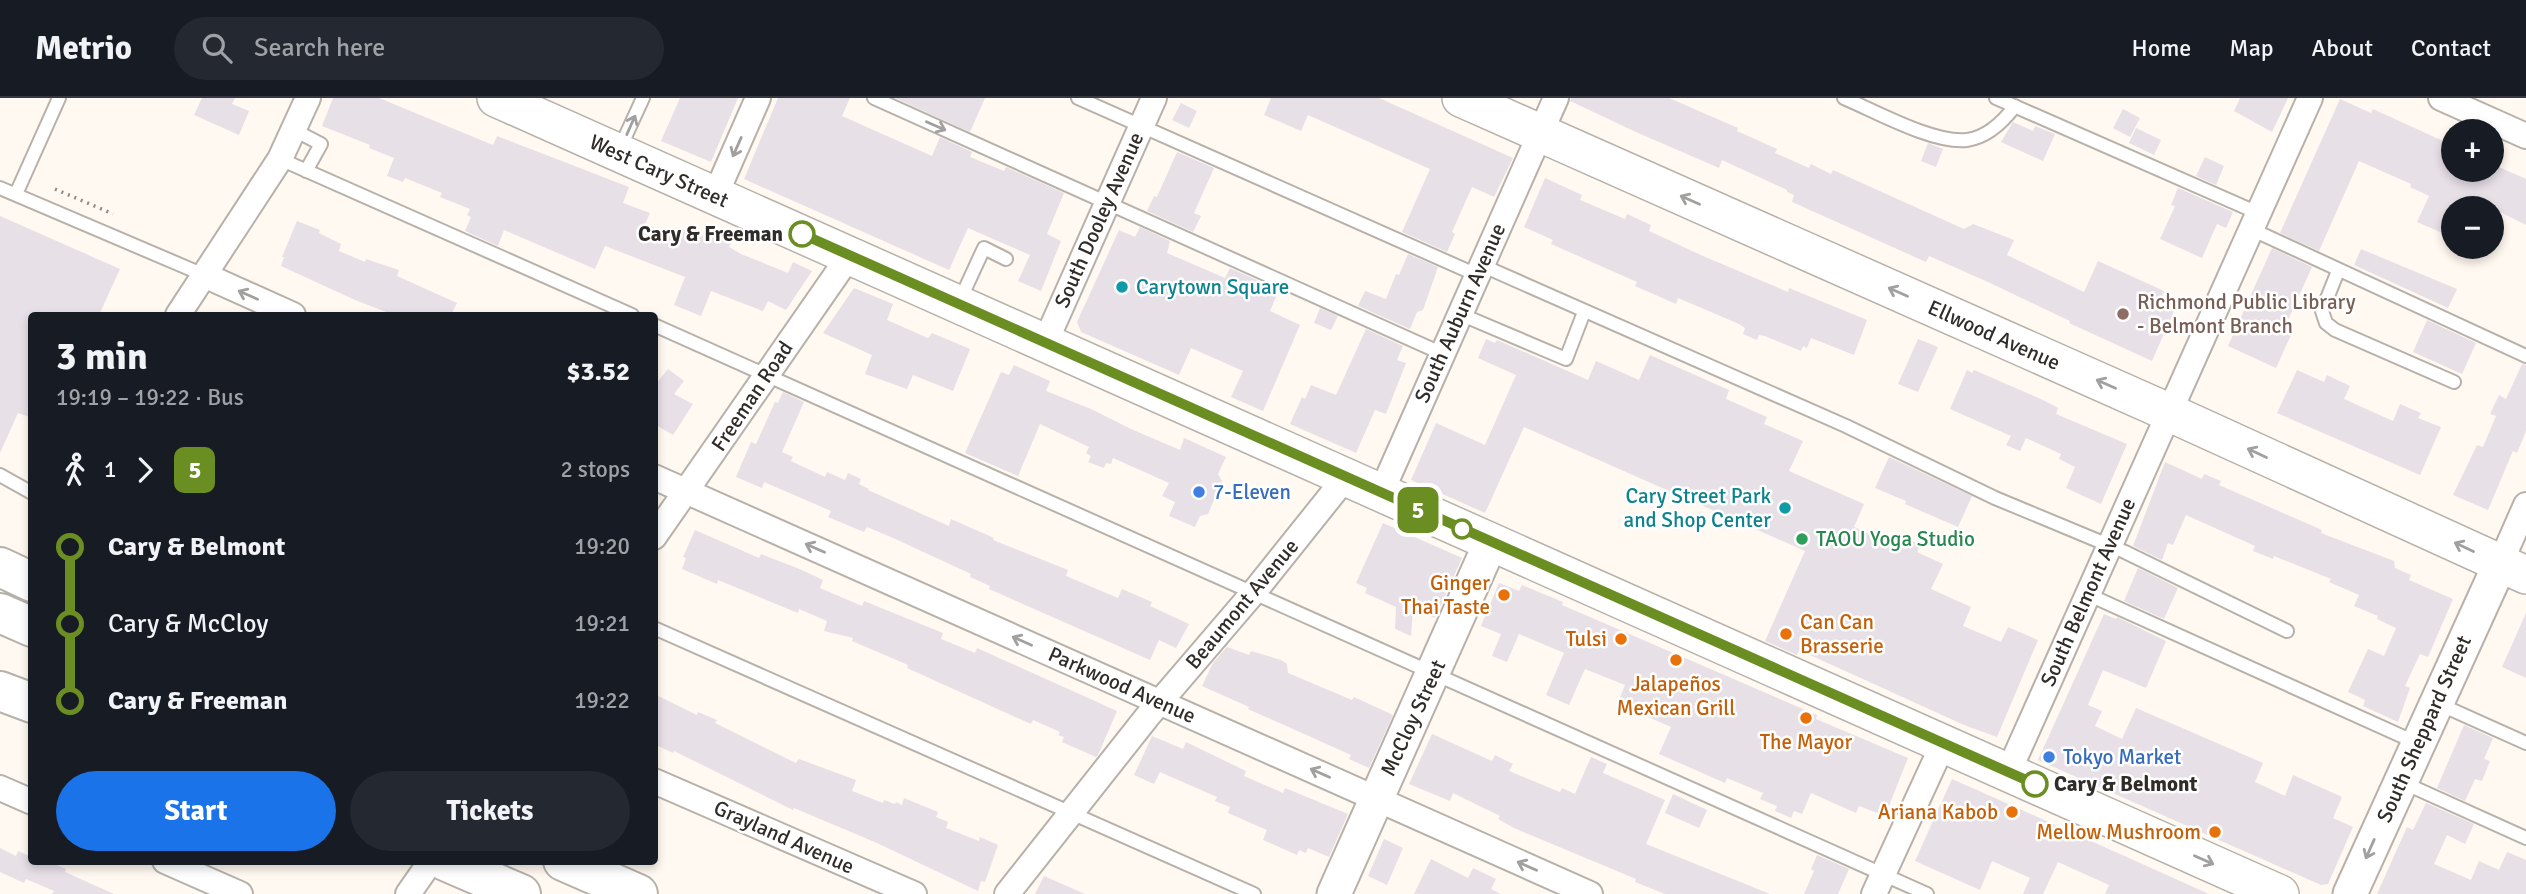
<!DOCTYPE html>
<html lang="en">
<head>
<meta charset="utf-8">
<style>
  body { margin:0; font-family:Signika,sans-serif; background:#242831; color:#f1f3f6; height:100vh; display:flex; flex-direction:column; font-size:26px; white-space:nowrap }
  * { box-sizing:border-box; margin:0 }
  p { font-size:23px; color:#9ea1a6 }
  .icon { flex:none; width:38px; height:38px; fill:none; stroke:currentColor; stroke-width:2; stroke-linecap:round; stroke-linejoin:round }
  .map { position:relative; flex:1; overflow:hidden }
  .side { position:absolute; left:28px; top:214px; width:630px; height:553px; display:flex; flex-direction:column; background:#171b24; border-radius:7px; box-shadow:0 4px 10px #0003 }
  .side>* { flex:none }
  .badge { padding:0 14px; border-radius:10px; font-size:24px; line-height:46px }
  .fabs { position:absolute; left:2441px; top:21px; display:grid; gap:14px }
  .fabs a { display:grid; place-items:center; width:63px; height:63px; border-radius:50%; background:#171b24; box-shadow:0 4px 10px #0003; font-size:35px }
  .map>.badge { position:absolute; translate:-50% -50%; box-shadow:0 0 0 4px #fff }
  .legs { display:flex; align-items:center; gap:10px; height:77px; padding:0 28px; font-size:23px }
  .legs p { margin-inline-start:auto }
  .head { display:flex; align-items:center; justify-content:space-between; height:119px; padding:0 28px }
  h1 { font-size:38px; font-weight:700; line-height:52px }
  .cta { display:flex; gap:14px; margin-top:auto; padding:14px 28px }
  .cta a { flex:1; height:80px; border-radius:42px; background:#1a73e8; color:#fff; font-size:28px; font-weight:700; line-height:80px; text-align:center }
  .cta a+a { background:#242831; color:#f1f3f6 }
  ul { padding:0 28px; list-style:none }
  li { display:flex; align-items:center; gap:24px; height:77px; font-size:26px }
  li i { display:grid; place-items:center; width:10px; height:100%; margin:0 9px; background:currentColor }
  li i::after { content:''; width:18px; height:18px; margin:-9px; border:5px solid; border-radius:50%; background:#171b24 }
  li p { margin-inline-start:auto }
  li:first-child i { background:linear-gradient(#0000 50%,currentColor 0) }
  li:last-child i { background:linear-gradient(currentColor 50%,#0000 0) }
  header { display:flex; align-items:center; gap:42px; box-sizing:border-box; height:98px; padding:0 35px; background:#171b24; border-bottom:2px solid #363941 }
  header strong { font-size:33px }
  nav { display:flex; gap:38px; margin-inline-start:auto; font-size:24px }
  .search { width:490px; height:63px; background:#242831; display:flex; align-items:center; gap:18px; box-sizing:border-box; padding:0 24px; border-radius:38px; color:#9ea1a6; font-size:26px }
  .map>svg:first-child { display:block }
</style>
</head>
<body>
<header>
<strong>Metrio</strong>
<div class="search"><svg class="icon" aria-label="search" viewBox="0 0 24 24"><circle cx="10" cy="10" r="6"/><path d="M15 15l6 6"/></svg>Search here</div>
<nav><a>Home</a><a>Map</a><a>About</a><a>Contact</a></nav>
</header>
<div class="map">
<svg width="2526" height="796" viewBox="0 0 2526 796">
  <rect width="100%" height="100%" fill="#fff9f1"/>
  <path fill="#e7e0e7" d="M202,0H235L232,6L249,13L239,37L194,17Z
    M333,0H379L493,47L497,38L629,89L623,105L650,115L645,126L673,137L676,129L702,139L707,126L734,137L729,149L741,156L788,175L793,164L812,173L786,212L768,203L763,213L711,193L701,218L674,207L685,179L605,148L595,171L504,132L498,148L465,133L471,119L467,117L470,111L440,99L442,95L405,80L403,84L387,78L394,60L369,50L370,47L322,28Z
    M680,0H738L711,64L661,43Z
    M778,0H850L842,18L932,58L940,39L972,54L970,59L1004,73L1006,69L1064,95L1047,136L1061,143L1041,193L1018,183L1030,157L968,130L949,172L744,81Z
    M895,0H985L970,34Z
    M1271,0H1379L1513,60L1494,99L1472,89L1452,134L1455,136L1447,154L1402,134L1430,71L1308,17L1301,33L1264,17Z
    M1571,0H1669L1738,30L1737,33L1777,51L1775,55L1809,70L1811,66L1831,76L1833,72L1964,131L1973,126L2014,142L2007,157L2084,194L2098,163L2164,193L2162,199L2177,206L2152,263L2069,225L2070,223L1988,184L1929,158L1926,164L1801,108L1792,104L1794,97L1787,94V92L1722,62L1719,70L1636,34L1570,3Z
    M2240,0H2288L2272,34L2234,13Z
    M2340,1L2371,15L2373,11L2454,48V72H2492V66L2526,81V127L2492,110H2454V140L2417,124L2429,98L2410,89L2411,86L2359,63L2319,153L2280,135Z
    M1181,5L1197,13L1189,30L1172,22Z
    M2123,11L2140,20L2130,39L2113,30Z
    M2013,24L2033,33L2035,28L2055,36L2043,63L2001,44Z
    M2136,30L2161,42L2154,57L2129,45Z
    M1928,45L1943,51L1936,69L1921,63Z
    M1177,54L1214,70L1194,115L1201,118L1193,134L1147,113L1154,98L1157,99Z
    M2205,59L2224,68L2216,87L2196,78Z
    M1545,80L1582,97L1580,102L1625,121L1627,116L1651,127L1649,133L1703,158L1788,194L1789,190L1867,222L1854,257L1811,240L1807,250L1803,248L1801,253L1765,238L1759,237L1757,242L1743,236L1745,230L1739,226L1678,200L1676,206L1635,188L1637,184L1551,146L1553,142L1524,129Z
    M2178,90L2233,114L2226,130L2217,126L2202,160L2160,141L2175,108L2171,107Z
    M0,118L120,171L99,217H32V320L18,315L0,355Z
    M297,123L320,132L319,135L341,146L339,153L365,164L366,161L399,172L397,178L457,205L451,217H394L355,202L281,168L284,159H282Z
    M1140,129L1170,143L1167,155L1225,180L1230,170L1279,192L1270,213L1300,227L1263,313L1231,299L1243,273L1191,250L1179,277L1081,234L1077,224L1119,132L1135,139Z
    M2272,150L2312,169L2283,233L2291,237L2276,270L2228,248Z
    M2361,151L2457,191L2448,210L2354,167Z
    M1408,156L1438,169L1423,212L1417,214L1410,231L1358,208L1365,193L1386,201L1396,176L1399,177Z
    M854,190L893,206L887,222L928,240L932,235L970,251L953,293L913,277L907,291L865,276L872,257L823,235Z
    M1320,210L1338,218L1331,232L1314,225Z
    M2427,222L2476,245L2462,276L2413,254Z
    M1366,231L1403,248L1397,262L1406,265L1386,316L1375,312L1356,355L1290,326L1302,299L1305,301L1311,287L1336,297Z
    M1486,241L1495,245L1497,242L1588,282L1596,263L1639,282L1650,257L1729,292L1726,301L1767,319L1764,326L1803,343L1789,373L1864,406L1854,429L1893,446L1897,436L1921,447L1917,454L1943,466L1931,491L1971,509L1963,528L2001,544L2008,529L2038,542L1997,639L1964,627L1799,552L1797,557L1765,543L1805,453L1524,329L1485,415L1411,382L1436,325L1485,347L1516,277L1478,260Z
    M1918,241L1938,249L1918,294L1898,286Z
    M2522,266L2526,267V333L2517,355L2513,353L2488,412L2453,397L2477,347L2483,349L2496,318L2490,316L2499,297L2506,301Z
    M1014,267L1050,283L1046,293L1091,311L1131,331L1180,352L1184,340L1226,359L1218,376L1222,383L1208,416L1200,418L1195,429L1169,418L1175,404L1162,398L1169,385L1113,360L1111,366L1106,365L1104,370L1088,364L1091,358L1086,355L1089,349L1040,326L1018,378L965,355L1001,274L1009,277Z
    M668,271L684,283L674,296L693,306L673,337L654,326V288Z
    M1967,272L1972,275L1974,272L2043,302L2058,310L2056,316L2127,346L2101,406L2066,390L2075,369L2059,361L2061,356L2026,340L2020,353L2006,347L2011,338L1950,311Z
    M2297,272L2324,284L2327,277L2350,288L2344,301L2393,323L2400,306L2421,315L2418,320L2441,329L2420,377L2277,315Z
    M783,294L804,304L782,354L793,359L791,363L825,379L827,374L845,382L848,375L861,381L859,386L869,391L868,392L949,428L951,421L994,440L993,442L1068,472L1066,478L1118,500L1122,491L1152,504L1150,508L1189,526L1176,550L1159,542L1150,562L989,491L990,488L970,479L971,476L891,439L867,429L864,434L828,419L831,413L764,384L762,390L736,379L751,344L756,346L775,304L778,305Z
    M1889,359L1972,398L1958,429L1905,406L1906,403L1875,390Z
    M2165,364L2202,381L2204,376L2221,383L2219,387L2322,432L2321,435L2394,463L2395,470L2411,477L2409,482L2453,501L2428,559L2420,556L2405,588L2410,590L2398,624L2363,608L2365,602L2348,594L2368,551L2384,558L2396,530L2377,521L2378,518L2354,508L2359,497L2329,484L2331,481L2274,458L2273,461L2253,453L2255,448L2186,417L2173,447L2168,445L2162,462L2133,448Z
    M1383,425L1462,460L1435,520L1413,511L1411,538L1395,531L1396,509L1365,495L1367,490L1356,485Z
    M695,432L759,460L761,456L802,472L823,482L820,490L862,508L864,503L943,535L941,541L975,555L977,550L1117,613L1098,657L1096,659L1062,644L1064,639L1058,637L1060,634L1033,622L1031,626L907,570L908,567L852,543L853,540L824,533L827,523L799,511L798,515L718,482L717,486L682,471L686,460L683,459Z
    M2138,470L2178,490L2164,521L2124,503Z
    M1499,485L1519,493L1522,487L1541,495L1563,504L1562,507L1817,617L1816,621L1908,660L1885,718L1859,708L1856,715L1811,695L1802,716L1794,713L1791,720L1775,713L1777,708L1760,701L1763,695L1727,680L1725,685L1659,656L1671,629L1641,616L1643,612L1619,602L1625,587L1585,571L1569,607L1546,597L1564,555L1519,536L1507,564L1492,558L1501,536L1481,528Z
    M2526,515V580L2502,569Z
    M2104,516L2116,521L2117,519L2166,543L2146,590L2103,572L2088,607L2102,613L2095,628L2122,641L2136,610L2263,665L2255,684L2285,698L2293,677L2342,699L2333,720L2353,729L2328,786L2321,787L2038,662Z
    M1227,549L1249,557L1251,553L1281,562L1287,566L1288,575L1352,602L1354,599L1393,617L1369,670L1349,661L1351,657L1248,611L1249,609L1202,588L1213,565Z
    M654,596L697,617L698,614L717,622L715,625L796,665L799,661L856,682L852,693L883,705L884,702L895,706L896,704L902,707L904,700L938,714L936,719L948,724L946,730L979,743L980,739L998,747L985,784L981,783L978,793L877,745L794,710L793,712L674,653L673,655L654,646Z
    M2464,627L2493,640L2484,661L2490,663L2482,683L2475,681L2465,703L2437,690Z
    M1432,636L1492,663L1495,657L1513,666L1509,673L1560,694L1562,690L1575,696L1591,659L1607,666L1603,675L1665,702L1646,746L1770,796H1665L1635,784L1636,781L1514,730L1498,721L1500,718L1453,695L1450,703L1409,686Z
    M1152,638L1183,651L1186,644L1246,673L1244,678L1283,695L1285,690L1348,716L1329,759L1308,750L1306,755L1299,752L1297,757L1263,742L1267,732L1228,715L1230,709L1215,703L1217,699L1160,674L1154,686L1134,677Z
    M1952,681L1995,700L2209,796H2105L2109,787L2058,764L2043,796H2023L2030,780L1992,763L1980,792L1915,763Z
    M1673,696L1707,712L1699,730L1665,715Z
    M2426,705L2474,726L2465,746L2447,737L2434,766L2471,782L2479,763L2499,772L2507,754L2526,762V796H2377L2407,729L2413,732Z
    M1384,741L1403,750L1387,787L1368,778Z
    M0,750L16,758L18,753L32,759V763H48L66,771L65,774L114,796H52L54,793L26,781L24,785L0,774Z
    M1817,757L1849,771L1838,796H1804L1814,773L1811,771Z
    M1431,761L1468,780L1473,770L1496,781L1491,791L1501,796H1414Z
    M1044,778L1085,796H1035Z"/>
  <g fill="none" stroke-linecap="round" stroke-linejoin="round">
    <g stroke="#b7b1aa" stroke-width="16">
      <path id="lane" d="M874,0L1443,256
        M1078,0L1477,177
        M1844,0C1875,13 1934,46 1967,42C1988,39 2003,24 2015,8
        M1996,0L2258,115
        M294,32L321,46L306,73
        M620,50L643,0
        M280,61L632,217
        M0,90L204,177
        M16,96L59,0
        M2251,131L2526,258
        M1481,167L1846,328L1995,400L2125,454L2287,533
        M2338,173L2322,213L2326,225L2335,232L2454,284
        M960,202L984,150L1006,161
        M1460,216L1566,261L1584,214
        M654,227L1927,796
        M0,377L32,395
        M2087,496L2417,645
        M654,530L1254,796
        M2439,606L2526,645
        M2404,685L2526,740"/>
    </g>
    <g stroke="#b7b1aa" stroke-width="28">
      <path id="street" d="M2441,0L2526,38
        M715,98L758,0
        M204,177L293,217
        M178,217L280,61L308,0
        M1045,245L1154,0
        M654,379L1590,796
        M1381,395L1556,0
        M654,439L850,157
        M2500,466L2526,407
        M2008,675L2310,0
        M654,683L914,796
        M0,690L32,704
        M165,763L240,796
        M408,796L431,763
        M1007,796L1147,619L1254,494L1346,379
        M1874,796L1943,646"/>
    </g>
    <g stroke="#b7b1aa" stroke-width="37">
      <path id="secondary" d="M1334,796L1491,444
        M2350,796L2500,466"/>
    </g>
    <g stroke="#b7b1aa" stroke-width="40">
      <path id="primary" d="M496,0L2280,796
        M1461,0L2168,314L2526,477"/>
    </g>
    <g stroke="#b7b1aa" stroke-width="42">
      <path id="highway" d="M0,469L32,484
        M0,515L32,529
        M0,593L32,605
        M445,763L521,796
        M563,763L638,796"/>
    </g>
    <path stroke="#908b87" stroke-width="3.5" stroke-dasharray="2 5" stroke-linecap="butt" d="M55,91L113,116"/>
    <use href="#lane" stroke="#fff" stroke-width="12"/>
    <use href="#street" stroke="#fff" stroke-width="24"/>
    <use href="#secondary" stroke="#fff" stroke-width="33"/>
    <use href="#primary" stroke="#fff" stroke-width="37"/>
    <use href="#highway" stroke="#fff" stroke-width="38"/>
  </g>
  <defs><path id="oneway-shaft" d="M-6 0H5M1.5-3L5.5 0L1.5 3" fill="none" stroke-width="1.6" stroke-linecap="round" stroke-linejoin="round" transform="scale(1.75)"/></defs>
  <g stroke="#a1a09f">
    <use href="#oneway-shaft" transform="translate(631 27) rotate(-66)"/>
    <use href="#oneway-shaft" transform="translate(936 28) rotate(24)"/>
    <use href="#oneway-shaft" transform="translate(737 49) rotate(114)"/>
    <use href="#oneway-shaft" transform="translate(1690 102) rotate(-156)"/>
    <use href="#oneway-shaft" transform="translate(1898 194) rotate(-156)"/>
    <use href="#oneway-shaft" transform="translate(248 197) rotate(-156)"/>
    <use href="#oneway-shaft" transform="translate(2106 286) rotate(-156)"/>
    <use href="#oneway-shaft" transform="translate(2257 355) rotate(-155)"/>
    <use href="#oneway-shaft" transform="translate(2464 449) rotate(-155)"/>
    <use href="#oneway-shaft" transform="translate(815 450) rotate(-156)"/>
    <use href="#oneway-shaft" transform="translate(1022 543) rotate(-156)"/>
    <use href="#oneway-shaft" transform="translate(1320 675) rotate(-156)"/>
    <use href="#oneway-shaft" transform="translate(2370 751) rotate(114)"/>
    <use href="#oneway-shaft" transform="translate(2204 762) rotate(24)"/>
    <use href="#oneway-shaft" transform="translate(1527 768) rotate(-156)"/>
  </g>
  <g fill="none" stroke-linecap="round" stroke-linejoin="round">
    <g stroke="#fff" stroke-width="16">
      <path id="line-1" d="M802,136L2035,686"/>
    </g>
    <use href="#line-1" stroke="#6b8e23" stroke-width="10"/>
  </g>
  <g fill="#fff" stroke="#6b8e23" stroke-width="3.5">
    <circle cx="802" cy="136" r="12"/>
    <circle cx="1462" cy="431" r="9"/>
    <circle cx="2035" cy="686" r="12"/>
  </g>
  <g fill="#0f9aa8" stroke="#fff" stroke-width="2.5">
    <circle cx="1122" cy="189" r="7"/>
    <circle cx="1785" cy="410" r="7"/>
  </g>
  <circle fill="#8d6e63" stroke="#fff" stroke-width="2.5" cx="2123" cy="216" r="7"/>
  <g fill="#3f7fe0" stroke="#fff" stroke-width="2.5">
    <circle cx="1199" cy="394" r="7"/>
    <circle cx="2049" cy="659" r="7"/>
  </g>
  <circle fill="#2e9e5b" stroke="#fff" stroke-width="2.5" cx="1802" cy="441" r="7"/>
  <g fill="#e8710a" stroke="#fff" stroke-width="2.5">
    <circle cx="1504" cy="497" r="7"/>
    <circle cx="1786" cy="536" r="7"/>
    <circle cx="1621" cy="541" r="7"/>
    <circle cx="1676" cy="562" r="7"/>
    <circle cx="1806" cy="620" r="7"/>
    <circle cx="2012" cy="714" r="7"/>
    <circle cx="2215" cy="734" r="7"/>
  </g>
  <g text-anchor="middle" stroke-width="5" stroke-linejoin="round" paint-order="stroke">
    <g font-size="21" fill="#2f2c2a" stroke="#fff">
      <text transform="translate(659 73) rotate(24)" y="7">West Cary Street</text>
      <text transform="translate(1099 122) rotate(-66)" y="7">South Dooley Avenue</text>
      <text transform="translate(1460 215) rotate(-66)" y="7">South Auburn Avenue</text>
      <text transform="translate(1994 237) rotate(24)" y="7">Ellwood Avenue</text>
      <text transform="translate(752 298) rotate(-56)" y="7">Freeman Road</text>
      <text transform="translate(2088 494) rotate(-66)" y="7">South Belmont Avenue</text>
      <text transform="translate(1242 506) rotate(-50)" y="7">Beaumont Avenue</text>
      <text transform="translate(1122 587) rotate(24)" y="7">Parkwood Avenue</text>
      <text transform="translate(1413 620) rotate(-65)" y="7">McCloy Street</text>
      <text transform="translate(2424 631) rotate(-66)" y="7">South Sheppard Street</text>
      <text transform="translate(784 739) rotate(24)" y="7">Grayland Avenue</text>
    </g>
    <g font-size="21" font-weight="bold" fill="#2f2c2a" stroke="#fff" text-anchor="end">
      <text x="783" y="143">Cary &amp; Freeman</text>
      <text x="2054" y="693" text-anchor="start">Cary &amp; Belmont</text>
    </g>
    <g font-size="21" fill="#0d838f" stroke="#fff" text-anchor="start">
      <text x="1136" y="196">Carytown Square</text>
      <text x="1771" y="405" text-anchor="end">Cary Street Park<tspan x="1771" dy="24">and Shop Center</tspan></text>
    </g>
    <g font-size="21" fill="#785e54" stroke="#fff" text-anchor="start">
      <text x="2137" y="211">Richmond Public Library<tspan x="2137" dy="24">- Belmont Branch</tspan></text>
    </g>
    <g font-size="21" fill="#366cbe" stroke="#fff" text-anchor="start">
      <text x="1213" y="401">7-Eleven</text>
      <text x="2063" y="666">Tokyo Market</text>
    </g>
    <g font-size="21" fill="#27864d" stroke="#fff" text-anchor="start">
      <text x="1816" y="448">TAOU Yoga Studio</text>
    </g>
    <g font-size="21" fill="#c56008" stroke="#fff" text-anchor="end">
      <text x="1490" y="492">Ginger<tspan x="1490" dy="24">Thai Taste</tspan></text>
      <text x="1800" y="531" text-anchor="start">Can Can<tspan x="1800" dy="24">Brasserie</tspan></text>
      <text x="1607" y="548">Tulsi</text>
      <text x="1676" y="593" text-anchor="middle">Jalapeños<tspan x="1676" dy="24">Mexican Grill</tspan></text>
      <text x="1806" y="651" text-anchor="middle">The Mayor</text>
      <text x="1998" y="721">Ariana Kabob</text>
      <text x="2201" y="741">Mellow Mushroom</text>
    </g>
  </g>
</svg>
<div class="fabs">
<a>+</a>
<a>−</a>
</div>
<b class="badge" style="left:1418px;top:412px;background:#6b8e23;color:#fff">5</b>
<section class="side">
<div class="head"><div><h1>3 min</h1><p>19:19 – 19:22 · Bus</p></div><b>$3.52</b></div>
<div class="legs"><svg class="icon" aria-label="walk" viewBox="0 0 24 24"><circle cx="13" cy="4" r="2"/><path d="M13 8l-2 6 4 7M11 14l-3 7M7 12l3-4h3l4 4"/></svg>1<svg class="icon" aria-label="forward" viewBox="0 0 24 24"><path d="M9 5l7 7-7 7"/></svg><b class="badge" style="background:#6b8e23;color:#fff">5</b><p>2 stops</p></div>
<ul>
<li><i style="color:#6b8e23"></i><b>Cary &amp; Belmont</b><p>19:20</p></li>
<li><i style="color:#6b8e23"></i><span>Cary &amp; McCloy</span><p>19:21</p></li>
<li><i style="color:#6b8e23"></i><b>Cary &amp; Freeman</b><p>19:22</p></li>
</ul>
<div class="cta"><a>Start</a><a>Tickets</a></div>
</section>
</div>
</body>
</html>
